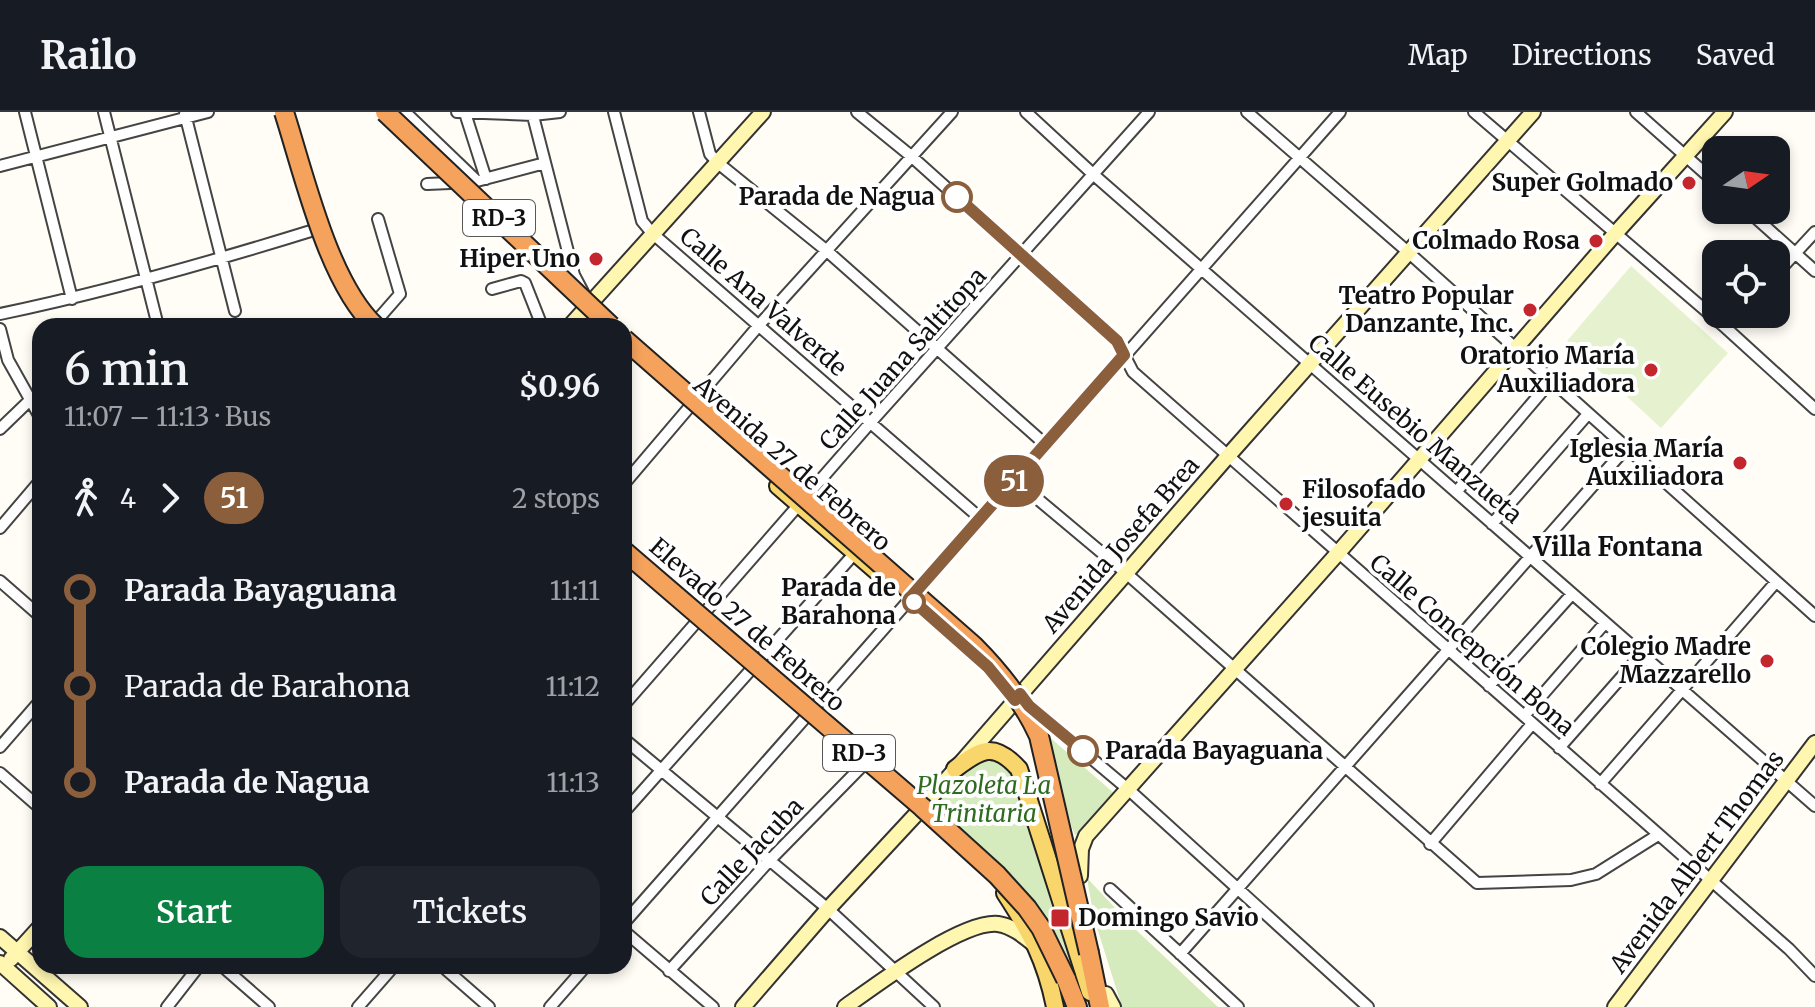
<!DOCTYPE html>
<html lang="en">
<head>
<meta charset="utf-8">
<style>
  body { margin:0; font-family:Merriweather,serif; background:#20242c; color:#f1f3f6; height:100vh; display:flex; flex-direction:column; font-size:30px; white-space:nowrap }
  * { box-sizing:border-box; margin:0 }
  p { font-size:26px; color:#9ea1a6 }
  .icon { flex:none; width:44px; height:44px; fill:none; stroke:currentColor; stroke-width:2; stroke-linecap:round; stroke-linejoin:round }
  .map { position:relative; flex:1; overflow:hidden }
  .drawer { position:absolute; left:32px; top:206px; width:600px; height:656px; display:flex; flex-direction:column; background:#171b24; border-radius:24px; box-shadow:0 4px 12px #0003 }
  .drawer>* { flex:none }
  .badge { padding:0 16px; border-radius:26px; font-size:28px; line-height:52px }
  .needle { width:52px; rotate:77deg }
  .fabs { position:absolute; left:1702px; top:24px; display:grid; gap:16px }
  .fabs a { display:grid; place-items:center; width:88px; height:88px; border-radius:16px; background:#171b24; box-shadow:0 4px 12px #0003; font-size:40px }
  .map>.badge { position:absolute; translate:-50% -50%; box-shadow:0 0 0 4px #fff }
  .legs { display:flex; align-items:center; gap:12px; height:88px; padding:0 32px; font-size:26px }
  .legs p { margin-inline-start:auto }
  .head { display:flex; align-items:center; justify-content:space-between; height:136px; padding:0 32px }
  h1 { font-size:44px; font-weight:600; line-height:60px }
  .primary-button { display:flex; gap:16px; margin-top:auto; padding:16px 32px }
  .primary-button a { flex:1; height:92px; border-radius:24px; background:#0b8043; color:#fff; font-size:32px; font-weight:600; line-height:92px; text-align:center }
  .primary-button a+a { background:#20242c; color:#f1f3f6 }
  ul { padding:0 32px; list-style:none }
  li { display:flex; align-items:center; gap:28px; height:96px; font-size:30px }
  li i { display:grid; place-items:center; width:12px; height:100%; margin:0 10px; background:currentColor }
  li i::after { content:''; width:20px; height:20px; margin:-10px; border:6px solid; border-radius:50%; background:#171b24 }
  li p { margin-inline-start:auto }
  li:first-child i { background:linear-gradient(#0000 50%,currentColor 0) }
  li:last-child i { background:linear-gradient(currentColor 50%,#0000 0) }
  header { display:flex; align-items:center; gap:48px; box-sizing:border-box; height:112px; padding:0 40px; background:#171b24; border-bottom:2px solid #363941 }
  header strong { font-size:38px }
  nav { display:flex; gap:44px; margin-inline-start:auto; font-size:28px }
  .map>svg:first-child { display:block }
</style>
</head>
<body>
<header>
<strong>Railo</strong>
<nav><a>Map</a><a>Directions</a><a>Saved</a></nav>
</header>
<div class="map">
<svg width="1815" height="895" viewBox="0 0 1815 895">
  <rect width="100%" height="100%" fill="#fffdf5"/>
  <path fill="#d5ebbd" d="M1047,623L1115,682L1081,721L1075,723L1072,716Z
    M974,645L1003,647L1020,670L1085,887L1083,889C1075,866 1068,841 1055,820C1025,769 975,731 931,692Z
    M1087,766L1134,816L1218,895H1122L1094,806Z"/>
  <path fill="#e6f2cf" d="M1631,154L1728,241L1661,316L1567,229Z"/>
  <g fill="none" stroke-linecap="round" stroke-linejoin="round">
    <g stroke="#444" stroke-width="14">
      <path id="minor" d="M25,0L72,187
        M104,0L158,214
        M405,0L477,69
        M457,0L533,3L560,0
        M532,0L574,163L583,180
        M614,0L642,109L652,121L980,406
        M699,0L710,42L718,51L827,139L1046,333
        M857,0L911,44L1117,229L1133,260L1789,837L1815,864
        M1026,0L1094,63L1815,694
        M1247,0L1408,140L1815,504
        M1474,0L1726,216L1815,297
        M1636,0L1716,71
        M465,1L486,67
        M185,2L235,199
        M0,54L208,0
        M427,72L473,70L545,51
        M1747,98L1815,159
        M1776,162L1815,120
        M492,177L521,169L525,171L542,214
        M0,202C106,180 211,150 314,118
        M372,214L400,182L378,107
        M1726,216L1739,202
        M0,217L8,248L40,305
        M0,317L29,289
        M1015,368L1126,461L1477,771L1571,768L1596,762L1658,723
        M624,372L760,212L952,0
        M1457,379L1551,269
        M1492,412L1588,302
        M0,416L40,369
        M0,469L40,504
        M1489,574L1572,482
        M624,593L871,310L1149,0
        M1029,594L1129,678L1368,895
        M1524,604L1605,511
        M624,627L828,797L934,895
        M0,635L40,589
        M1559,636L1641,543
        M0,661L40,696
        M1600,672L1776,470
        M624,700L854,442
        M1430,732L1532,612
        M1110,777L1238,895
        M624,811L1340,0
        M624,819L713,895
        M1180,842L1626,336
        M222,854L269,895
        M442,854L489,895
        M669,859L769,749L865,651
        M167,895L199,854
        M358,895L394,854
        M550,895L586,854"/>
    </g>
    <g stroke="#333" stroke-width="18">
      <path id="secondary" d="M570,214L763,0
        M1080,764L1081,737L1086,724L1338,441L1614,123L1725,0
        M0,825L80,895
        M11,847L40,815
        M0,851L49,895
        M1106,882L1113,895
        M743,895L828,797L920,698L1228,344L1533,0
        M845,895C876,873 962,808 998,812C1012,814 1024,824 1035,833
        M1615,895L1815,631"/>
    </g>
    <g stroke="#222" stroke-width="20">
      <path id="primary" d="M778,374L881,463
        M955,657C981,637 994,629 1019,657L1090,880
        M1005,781C1030,819 1046,849 1055,895"/>
    </g>
    <g stroke="#222" stroke-width="22">
      <path id="motorway" d="M1089,841L1100,895
        M1066,867L1077,895"/>
    </g>
    <use href="#minor" stroke="#fff" stroke-width="10"/>
    <use href="#secondary" stroke="#fff6b0" stroke-width="14"/>
    <use href="#primary" stroke="#f9d66b" stroke-width="16"/>
    <use href="#motorway" stroke="#f5a25d" stroke-width="18"/>
    <g stroke="#222" stroke-width="22" stroke-linecap="butt">
      <path id="motorway-bridge" d="M284,0C304,62 328,170 375,214
        M385,0L611,214
        M624,227L974,534C1001,561 1023,589 1039,624L1089,841
        M624,439L922,695L997,763L1027,796L1041,816L1066,867"/>
    </g>
    <use href="#motorway-bridge" stroke="#f5a25d" stroke-width="18"/>
  </g>
  <g fill="none" stroke-linecap="round" stroke-linejoin="round">
    <g stroke="#fff" stroke-width="18">
      <path id="line-1" d="M957,85L1117,229L1124,243L910,486L988,555L1015,588L1020,582L1029,594L1083,639"/>
    </g>
    <use href="#line-1" stroke="#8b5e3c" stroke-width="12"/>
  </g>
  <g fill="#c4262e" stroke="#fff" stroke-width="3">
    <circle cx="1689" cy="71" r="8"/>
    <circle cx="1596" cy="129" r="8"/>
    <circle cx="596" cy="147" r="8"/>
    <circle cx="1530" cy="198" r="8"/>
    <circle cx="1651" cy="258" r="8"/>
    <circle cx="1740" cy="351" r="8"/>
    <circle cx="1286" cy="392" r="8"/>
    <circle cx="1767" cy="549" r="8"/>
    <rect x="1050" y="796" width="20" height="20" rx="4"/>
  </g>
  <g fill="#fff" stroke="#8b5e3c" stroke-width="4">
    <circle cx="957" cy="85" r="14"/>
    <circle cx="914" cy="490" r="10"/>
    <circle cx="1083" cy="639" r="14"/>
  </g>
  <g text-anchor="middle" stroke-width="8" stroke-linejoin="round" paint-order="stroke">
    <g fill="#fff" stroke="#585858" stroke-width="2">
      <rect x="463" y="88" width="72" height="36" rx="6"/>
      <rect x="823" y="623" width="72" height="36" rx="6"/>
    </g>
    <g font-size="22" font-weight="bold" fill="#111">
      <text x="499" y="114">RD-3</text>
      <text x="859" y="649">RD-3</text>
    </g>
    <g font-size="24" font-weight="bold" fill="#111" stroke="#fff" text-anchor="end">
      <text x="1673" y="79">Super Golmado</text>
      <text x="1580" y="137">Colmado Rosa</text>
      <text x="580" y="155">Hiper Uno</text>
      <text x="1514" y="192">Teatro Popular<tspan x="1514" dy="28">Danzante, Inc.</tspan></text>
      <text x="1635" y="252">Oratorio María<tspan x="1635" dy="28">Auxiliadora</tspan></text>
      <text x="1724" y="345">Iglesia María<tspan x="1724" dy="28">Auxiliadora</tspan></text>
      <text x="1302" y="386" text-anchor="start">Filosofado<tspan x="1302" dy="28">jesuita</tspan></text>
      <text x="1751" y="543">Colegio Madre<tspan x="1751" dy="28">Mazzarello</tspan></text>
      <text x="1078" y="814" text-anchor="start">Domingo Savio</text>
    </g>
    <g font-size="24" font-weight="bold" fill="#111" stroke="#fff" text-anchor="end">
      <text x="935" y="93">Parada de Nagua</text>
      <text x="896" y="484">Parada de<tspan x="896" dy="28">Barahona</tspan></text>
      <text x="1105" y="647" text-anchor="start">Parada Bayaguana</text>
    </g>
    <g font-size="24" fill="#111" stroke="#fff">
      <text transform="translate(763 190) rotate(41)" y="8">Calle Ana Valverde</text>
      <text transform="translate(903 247) rotate(-48)" y="8">Calle Juana Saltitopa</text>
      <text transform="translate(1415 317) rotate(41)" y="8">Calle Eusebio Manzueta</text>
      <text transform="translate(792 352) rotate(41)" y="8">Avenida 27 de Febrero</text>
      <text transform="translate(1121 433) rotate(-49)" y="8">Avenida Josefa Brea</text>
      <text transform="translate(747 513) rotate(41)" y="8">Elevado 27 de Febrero</text>
      <text transform="translate(1472 533) rotate(41)" y="8">Calle Concepción Bona</text>
      <text transform="translate(752 740) rotate(-47)" y="8">Calle Jacuba</text>
      <text transform="translate(1697 750) rotate(-53)" y="8">Avenida Albert Thomas</text>
    </g>
    <g font-size="24" font-style="italic" fill="#2f6b1f" stroke="#fff">
      <text x="984" y="682">Plazoleta La<tspan x="984" dy="28">Trinitaria</tspan></text>
    </g>
    <g font-size="26" font-weight="bold" fill="#111" stroke="#fff">
      <text x="1618" y="444">Villa Fontana</text>
    </g>
  </g>
</svg>
<div class="fabs">
<a><svg class="needle" viewBox="-14 -14 28 28"><path d="M0-13l5 13h-10z" fill="#e53935"/><path d="M0 13l5-13h-10z" fill="#9ea1a6"/></svg></a>
<a><svg class="icon" aria-label="locate" viewBox="0 0 24 24"><circle cx="12" cy="12" r="6"/><path d="M12 2v4M12 18v4M2 12h4M18 12h4"/></svg></a>
</div>
<b class="badge" style="left:1014px;top:369px;background:#8b5e3c;color:#fff">51</b>
<section class="drawer">
<div class="head"><div><h1>6 min</h1><p>11:07 – 11:13 · Bus</p></div><b>$0.96</b></div>
<div class="legs"><svg class="icon" aria-label="walk" viewBox="0 0 24 24"><circle cx="13" cy="4" r="2"/><path d="M13 8l-2 6 4 7M11 14l-3 7M7 12l3-4h3l4 4"/></svg>4<svg class="icon" aria-label="forward" viewBox="0 0 24 24"><path d="M9 5l7 7-7 7"/></svg><b class="badge" style="background:#8b5e3c;color:#fff">51</b><p>2 stops</p></div>
<ul>
<li><i style="color:#8b5e3c"></i><b>Parada Bayaguana</b><p>11:11</p></li>
<li><i style="color:#8b5e3c"></i><span>Parada de Barahona</span><p>11:12</p></li>
<li><i style="color:#8b5e3c"></i><b>Parada de Nagua</b><p>11:13</p></li>
</ul>
<div class="primary-button"><a>Start</a><a>Tickets</a></div>
</section>
</div>
</body>
</html>
